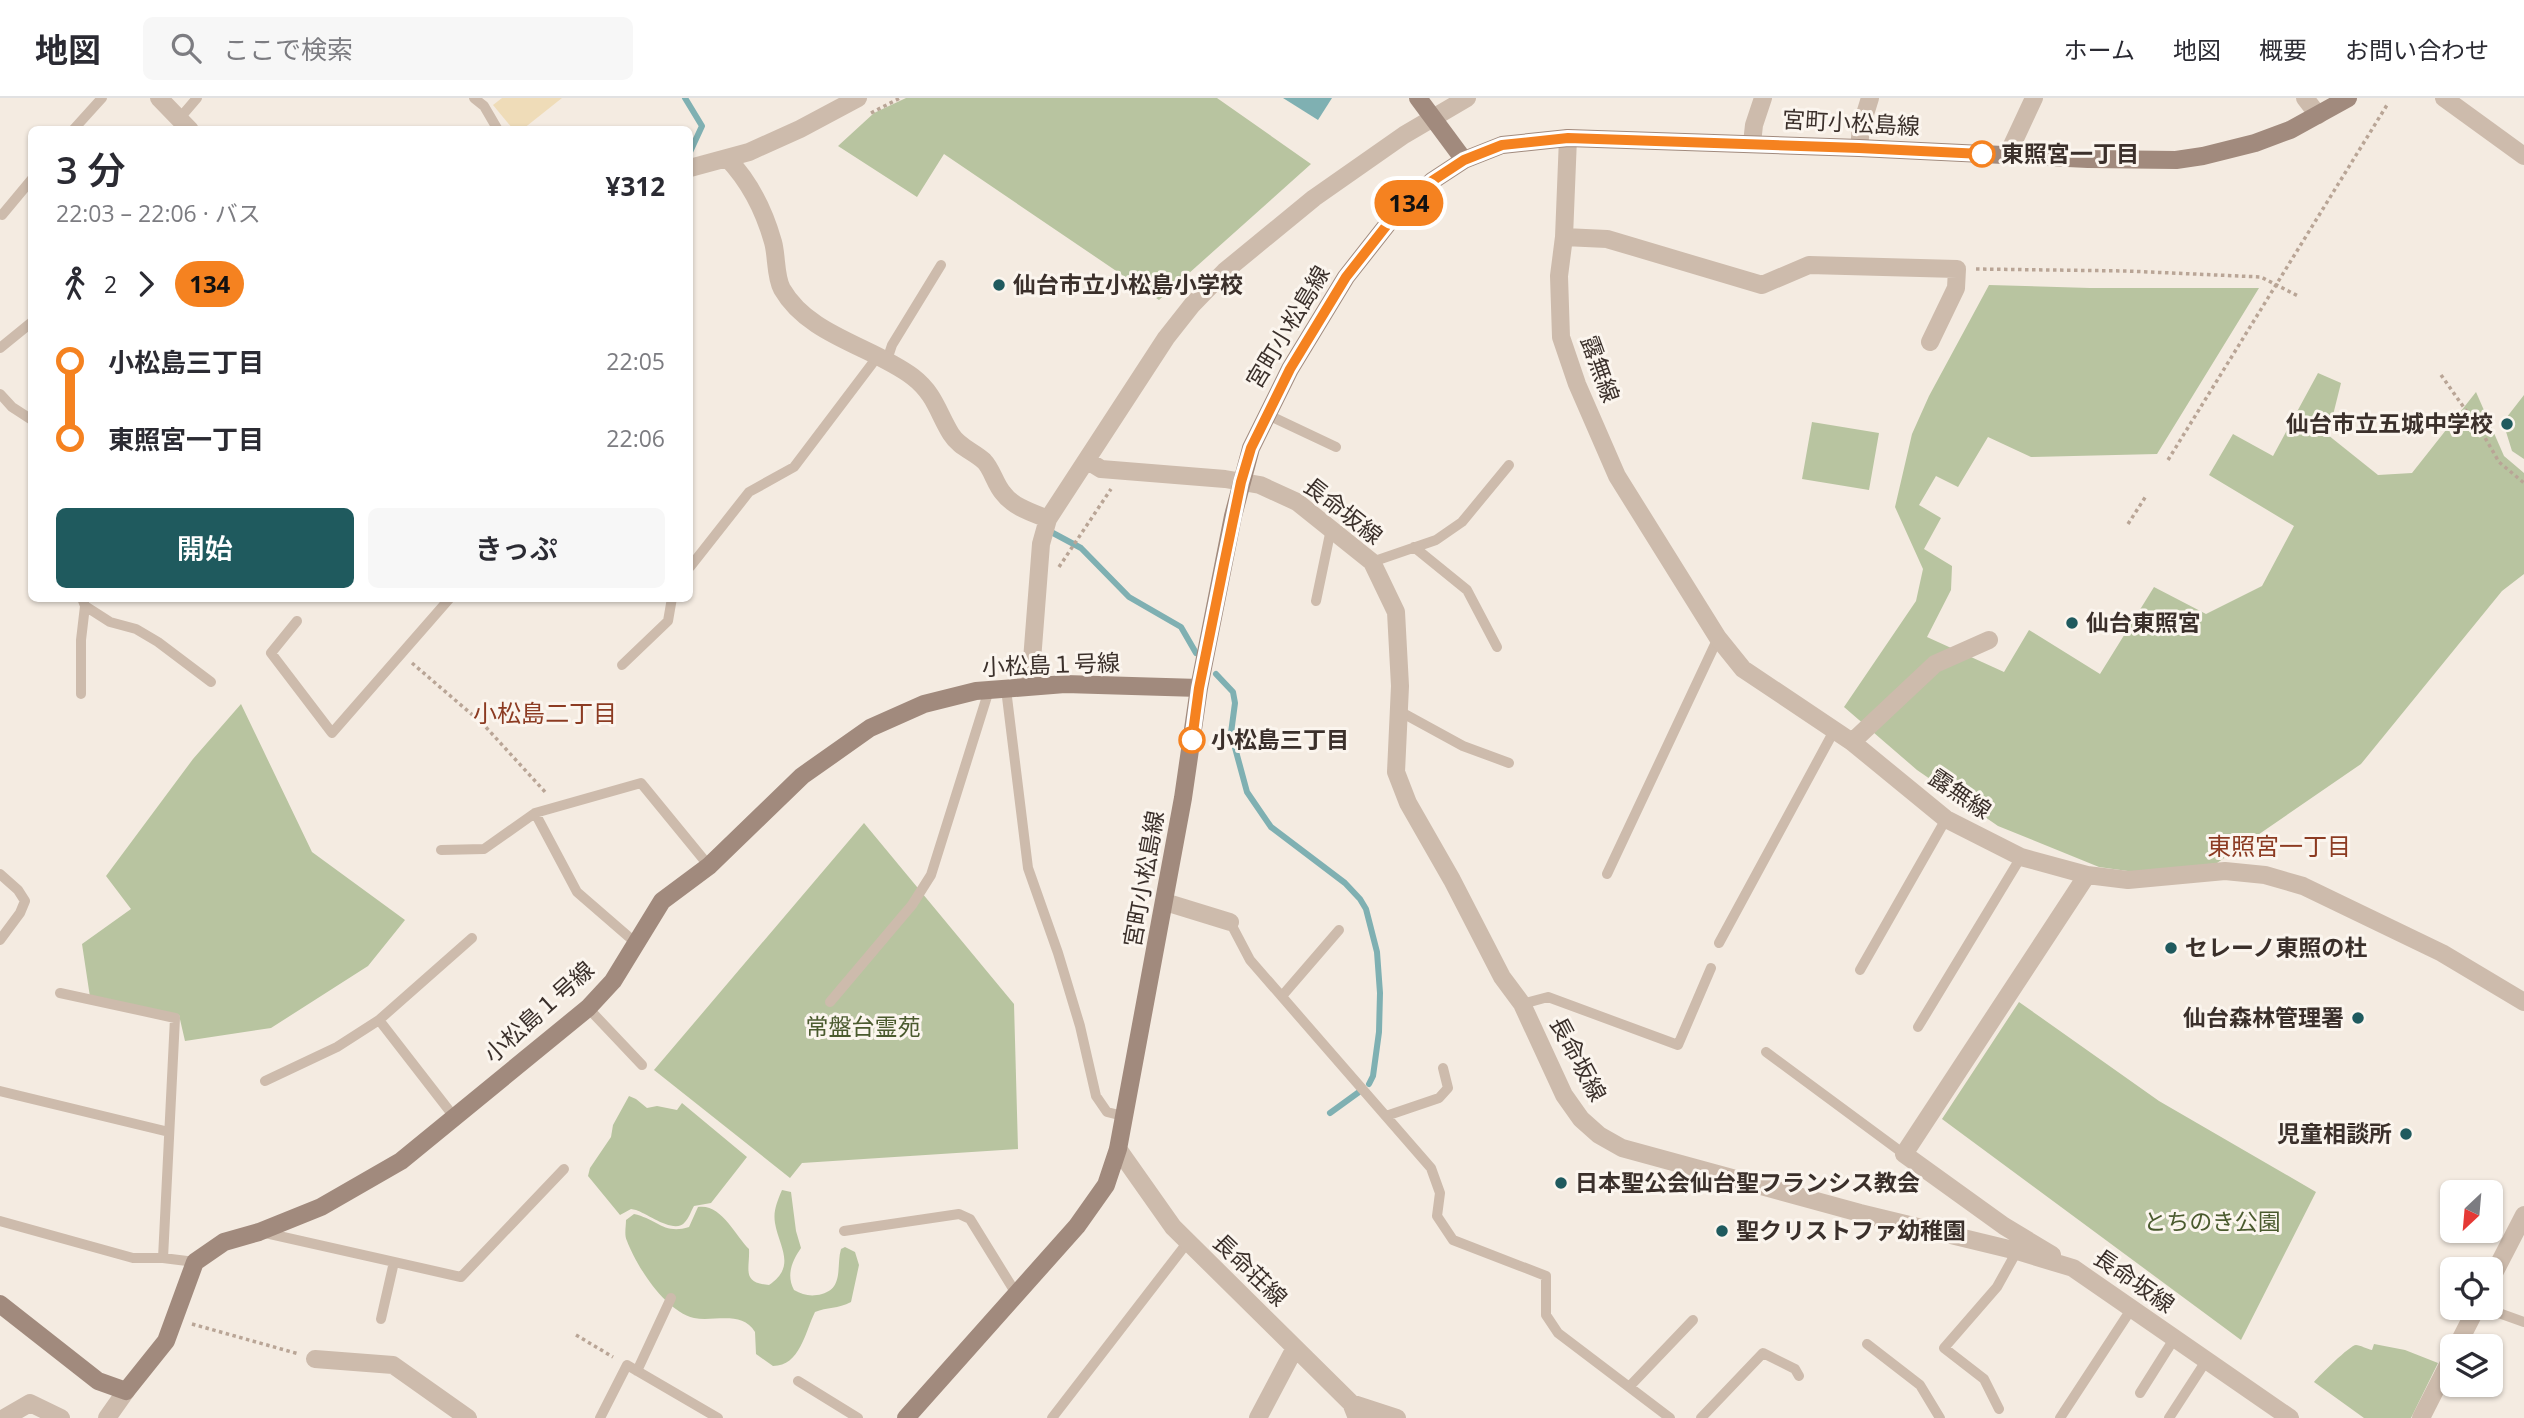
<!DOCTYPE html>
<html lang="ja">
<head>
<meta charset="utf-8">
<style>
  body { margin:0; font-family:"Open Sans","Noto Sans JP",sans-serif; background:#f7f7f7; color:#2b2b33; height:100vh; display:flex; flex-direction:column; font-size:26px; white-space:nowrap }
  * { box-sizing:border-box; margin:0 }
  p { font-size:23px; color:#7c7c81 }
  .icon { flex:none; width:38px; height:38px; fill:none; stroke:currentColor; stroke-width:2; stroke-linecap:round; stroke-linejoin:round }
  .map { position:relative; flex:1; overflow:hidden }
  .panel { position:absolute; left:28px; top:28px; width:665px; height:476px; display:flex; flex-direction:column; background:#fff; border-radius:10px; box-shadow:0 2px 5px #0004 }
  .panel>* { flex:none }
  .badge { padding:0 14px; border-radius:23px; font-size:24px; line-height:46px }
  .needle { width:46px; rotate:206deg }
  .fabs { position:absolute; left:2440px; top:1082px; display:grid; gap:14px }
  .fabs a { display:grid; place-items:center; width:63px; height:63px; border-radius:10px; background:#fff; box-shadow:0 2px 5px #0004; font-size:35px }
  .map>.badge { position:absolute; translate:-50% -50%; box-shadow:0 0 0 4px #fff }
  .legs { display:flex; align-items:center; gap:10px; height:77px; padding:0 28px; font-size:23px }
  .legs p { margin-inline-start:auto }
  .headline { display:flex; align-items:center; justify-content:space-between; height:119px; padding:0 28px }
  h1 { font-size:38px; font-weight:600; line-height:52px }
  .primary-button { display:flex; gap:14px; margin-top:auto; padding:14px 28px }
  .primary-button a { flex:1; height:80px; border-radius:10px; background:#1f5a5e; color:#fff; font-size:28px; font-weight:600; line-height:80px; text-align:center }
  .primary-button a+a { background:#f7f7f7; color:#2b2b33 }
  ul { padding:0 28px; list-style:none }
  li { display:flex; align-items:center; gap:24px; height:77px; font-size:26px }
  li i { display:grid; place-items:center; width:10px; height:100%; margin:0 9px; background:currentColor }
  li i::after { content:''; width:18px; height:18px; margin:-9px; border:5px solid; border-radius:50%; background:#fff }
  li p { margin-inline-start:auto }
  li:first-child i { background:linear-gradient(#0000 50%,currentColor 0) }
  li:last-child i { background:linear-gradient(currentColor 50%,#0000 0) }
  header { display:flex; align-items:center; gap:42px; box-sizing:border-box; height:98px; padding:0 35px; background:#fff; border-bottom:2px solid #e1e1e2 }
  header strong { font-size:33px }
  nav { display:flex; gap:38px; margin-inline-start:auto; font-size:24px }
  .search { width:490px; height:63px; background:#f7f7f7; display:flex; align-items:center; gap:18px; box-sizing:border-box; padding:0 24px; border-radius:10px; color:#7c7c81; font-size:26px }
  .map>svg:first-child { display:block }
</style>
</head>
<body>
<header>
<strong>地図</strong>
<div class="search"><svg class="icon" aria-label="search" viewBox="0 0 24 24"><circle cx="10" cy="10" r="6"/><path d="M15 15l6 6"/></svg>ここで検索</div>
<nav><a>ホーム</a><a>地図</a><a>概要</a><a>お問い合わせ</a></nav>
</header>
<div class="map">
<svg width="2524" height="1320" viewBox="0 0 2524 1320">
  <rect width="100%" height="100%" fill="#f4ebe1"/>
  <path fill="#b8c4a0" d="M906,0H1217L1311,66L1159,202L944,56L917,99L838,48L874,15Z
    M1989,187L2090,190H2259L2157,356L2031,359L1988,339L1958,389L1936,378L1919,407L1941,420L1924,451L1952,468L1951,492L1927,539L2004,574L2029,532L2100,576L2154,489L2206,516L2262,488L2294,428L2209,377L2233,336L2273,358L2318,275L2341,285L2328,337L2378,377L2412,375L2476,294L2504,358L2524,375V476L2502,493L2361,666L2217,765L2149,776L2099,769L1998,728L1917,672L1844,609L1916,503L1923,471L1895,409L1912,336L1929,298Z
    M2524,297V361L2512,353L2503,324Z
    M1812,324L1879,335L1869,392L1802,381Z
    M241,606L312,754L405,822L368,868L271,930L185,943L179,917L90,899L82,846L131,811L106,778L193,661Z
    M864,725L1014,906L1018,1051L802,1065L790,1080L654,972Z
    M2019,904L2159,1003L2316,1094L2241,1242L1942,1021Z
    M629,998L636,1001L647,1010L657,1008L677,1012L682,1005L747,1059L711,1105L694,1108C691,1113 689,1120 685,1124C675,1137 648,1116 636,1112L631,1111L620,1117L588,1078L590,1070L611,1039L613,1027Z
    M782,1092L791,1094L796,1133L801,1150C792,1163 786,1177 794,1192C803,1197 811,1199 822,1196C844,1190 836,1168 841,1151L845,1149L855,1154L859,1167L851,1204C838,1211 827,1209 815,1214C805,1234 800,1268 773,1268L756,1256L755,1234C742,1212 714,1224 694,1220C665,1213 637,1169 627,1143C624,1137 626,1129 626,1122L634,1116C657,1121 664,1137 689,1129L698,1109C721,1105 735,1137 749,1151C750,1171 741,1185 769,1187C797,1168 779,1149 775,1125C773,1113 777,1104 782,1092Z
    M2374,1246L2405,1252L2438,1265L2411,1320H2364L2314,1284C2319,1278 2350,1247 2356,1247C2360,1247 2367,1251 2372,1252Z"/>
  <path fill="#efdcb8" d="M502,0H562L523,31H513L493,7Z"/>
  <path fill="#7fb0b2" d="M1283,0H1332L1318,22Z"/>
  <g fill="none" stroke-linecap="round" stroke-linejoin="round">
    <path stroke="#7fb0b2" stroke-width="6" d="M685,0L702,28L690,54
      M1053,435L1081,450L1129,499L1181,529L1196,555
      M1216,576L1233,594L1235,605L1231,635L1247,694L1271,729L1345,785L1360,801L1366,811L1377,854L1380,895L1379,934L1373,978L1369,986
      M1330,1015L1359,994"/>
    <path stroke="#b9a596" stroke-width="3.5" stroke-dasharray="3.5 3.5" stroke-linecap="butt" d="M871,15L900,0
      M1976,171L2127,173L2261,179L2300,199
      M2441,277L2484,338L2499,364L2524,385
      M2168,362L2387,7
      M2128,426L2146,398
      M1059,469L1111,391
      M412,565L483,626L547,696
      M192,1226L299,1256
      M576,1237L613,1259"/>
    <path stroke="#cdbbac" stroke-width="10" d="M474,0L484,8L498,32
      M179,21L197,0
      M73,32L102,0
      M2,117L32,81
      M0,250L32,224
      M887,262L892,247L941,167
      M0,296L12,309L32,322
      M1266,316L1336,349
      M1414,449L1467,492L1497,549
      M1372,464L1436,442L1462,424L1509,367
      M690,469L749,394L794,369L878,258
      M1316,503L1331,431
      M85,508L110,524L136,531L158,544L211,584
      M297,523L271,555L332,635L450,500
      M622,567L668,523L672,500
      M1006,591L1028,770L1058,855L1080,928L1096,998L1107,1014L1123,1018
      M81,596V542L85,508L82,500
      M1399,613L1463,648L1509,665
      M441,752L484,751L535,715
      M0,776L18,792L25,803L20,815L0,842
      M1607,776L1718,540
      M1230,824L1250,862L1431,1070L1440,1095L1437,1118L1453,1142L1546,1178V1217L1558,1235L1670,1320
      M1719,845L1835,631
      M637,846L577,794L535,715L641,685L709,768
      M1860,872L1946,721
      M60,895L175,920L163,1160
      M1282,898L1339,832
      M830,904L912,807L931,777L989,592
      M1522,906L1548,899L1678,947L1711,870
      M588,910L642,967
      M379,922L455,1020
      M1918,929L2021,759
      M1766,954L1904,1056
      M265,983L337,949L379,922L472,840
      M0,993L169,1034
      M1386,1018L1439,1000L1448,990L1443,970
      M0,1123L133,1160H163L195,1164
      M844,1133L959,1116L970,1121L1017,1197
      M261,1134L461,1179L564,1071
      M2482,1209L2524,1224
      M381,1221L394,1164
      M1867,1246L1920,1287L1940,1320
      M637,1273L671,1200
      M798,1283L858,1320
      M1629,1289L1693,1222
      M2140,1295L2174,1241
      M1999,1311L1984,1281L1944,1250L1997,1189L2017,1153
      M600,1320L627,1267L718,1320
      M1052,1320L1187,1145
      M1701,1320L1763,1255L1795,1271L1799,1278
      M2060,1320L2132,1210
      M2169,1320L2206,1263"/>
    <path stroke="#cdbbac" stroke-width="18" d="M159,0L190,32
      M2305,0L2318,17
      M2444,0L2524,58
      M1568,40L1564,139L1559,178L1561,239L1577,286L1617,378L1718,540L1743,571L1852,644L1946,721L2021,759L2087,777L1904,1056L2004,1128L2052,1157
      M1752,45L1754,27L1763,0
      M1859,50L1861,29L1870,0
      M2007,58L2034,0
      M727,60C750,84 764,112 773,144C777,158 775,178 782,191C809,238 872,248 913,279C935,296 938,315 951,336C959,349 973,353 984,363C992,371 995,386 1003,395C1013,409 1033,415 1048,421L1041,446L1030,588
      M690,70L749,54L800,31L858,0
      M1564,139L1607,141L1762,187L1809,167L1957,171L1956,190L1930,244
      M1088,363L1101,371L1225,381L1260,387L1297,404L1372,464L1396,514L1400,588L1396,674L1408,705L1452,782L1502,879L1522,906L1564,997L1581,1021L1599,1037L1622,1050L1860,1115L2017,1153L2073,1170L2290,1320
      M1048,421L1166,240L1192,207L1225,173L1314,100L1404,37L1467,0
      M1852,644L1935,566L1989,542
      M2087,777L2128,782L2225,773L2265,777L2303,788L2442,855L2524,904
      M1165,804L1230,824
      M1118,1051L1173,1129L1351,1305L1357,1320
      M2490,1183L2524,1117
      M2457,1248L2477,1209
      M315,1261L393,1267L468,1320
      M1351,1305L1397,1320
      M4,1320L30,1305L61,1320
      M107,1320L126,1293
      M1258,1320L1295,1250
      M2421,1320L2452,1259"/>
    <path stroke="#a18a7d" stroke-width="18" d="M1418,0L1464,62
      M0,1206L98,1283L126,1293L166,1243L195,1164L224,1144L259,1134L321,1109L401,1063L588,910L613,883L662,803L709,768L802,678L870,630L924,606L976,593L1065,586L1199,590
      M906,1320L1077,1128L1106,1087L1118,1051L1183,700L1199,590L1233,418L1251,350L1290,271L1346,179L1394,118L1432,83L1464,62L1502,47L1568,40L1859,50L2088,61L2176,62L2203,58L2255,45L2290,32L2348,0"/>
  </g>
  <g fill="none" stroke-linecap="round" stroke-linejoin="round">
    <g stroke="#fff" stroke-width="16">
      <path id="line-1" d="M1192,642L1199,590L1224,466L1241,384L1251,350L1290,271L1346,179L1394,118L1432,83L1464,62L1502,47L1568,40L1859,50L1982,56"/>
    </g>
    <use href="#line-1" stroke="#f58220" stroke-width="10"/>
  </g>
  <g fill="#fff" stroke="#f58220" stroke-width="3.5">
    <circle cx="1982" cy="56" r="12"/>
    <circle cx="1192" cy="642" r="12"/>
  </g>
  <g fill="#1f5a5e" stroke="#fbf5ee" stroke-width="2.5">
    <circle cx="999" cy="187" r="7"/>
    <circle cx="2507" cy="326" r="7"/>
    <circle cx="2072" cy="525" r="7"/>
    <circle cx="2171" cy="850" r="7"/>
    <circle cx="2358" cy="920" r="7"/>
    <circle cx="2406" cy="1036" r="7"/>
    <circle cx="1561" cy="1085" r="7"/>
    <circle cx="1722" cy="1133" r="7"/>
  </g>
  <g text-anchor="middle" stroke-width="6" stroke-linejoin="round" paint-order="stroke">
    <g font-size="23" fill="#3b302b" stroke="#fbf5ee">
      <text transform="translate(1851 25) rotate(3)" y="8">宮町小松島線</text>
      <text transform="translate(1288 229) rotate(-59)" y="8">宮町小松島線</text>
      <text transform="translate(1600 271) rotate(70)" y="8">露無線</text>
      <text transform="translate(1343 413) rotate(38)" y="8">長命坂線</text>
      <text transform="translate(1051 567) rotate(-2)" y="8">小松島１号線</text>
      <text transform="translate(1960 696) rotate(34)" y="8">露無線</text>
      <text transform="translate(1144 781) rotate(-80)" y="8">宮町小松島線</text>
      <text transform="translate(539 914) rotate(-42)" y="8">小松島１号線</text>
      <text transform="translate(1578 961) rotate(62)" y="8">長命坂線</text>
      <text transform="translate(1250 1172) rotate(44)" y="8">長命荘線</text>
      <text transform="translate(2134 1183) rotate(35)" y="8">長命坂線</text>
    </g>
    <g font-size="23" font-weight="bold" fill="#3b302b" stroke="#fbf5ee" text-anchor="start">
      <text x="2001" y="64">東照宮一丁目</text>
      <text x="1211" y="650">小松島三丁目</text>
    </g>
    <g font-size="23" font-weight="bold" fill="#3b302b" stroke="#fbf5ee" text-anchor="start">
      <text x="1013" y="195">仙台市立小松島小学校</text>
      <text x="2493" y="334" text-anchor="end">仙台市立五城中学校</text>
      <text x="2086" y="533">仙台東照宮</text>
      <text x="2185" y="858">セレーノ東照の杜</text>
      <text x="2344" y="928" text-anchor="end">仙台森林管理署</text>
      <text x="2392" y="1044" text-anchor="end">児童相談所</text>
      <text x="1575" y="1093">日本聖公会仙台聖フランシス教会</text>
      <text x="1736" y="1141">聖クリストファ幼稚園</text>
    </g>
    <g font-size="23" fill="#4a5a2e" stroke="#fbf5ee">
      <text x="863" y="937">常盤台霊苑</text>
      <text x="2212" y="1132">とちのき公園</text>
    </g>
    <g font-size="24" fill="#8c3b22" stroke="#fbf5ee">
      <text x="545" y="624">小松島二丁目</text>
      <text x="2279" y="757">東照宮一丁目</text>
    </g>
  </g>
</svg>
<div class="fabs">
<a><svg class="needle" viewBox="-14 -14 28 28"><path d="M0-13l5 13h-10z" fill="#e53935"/><path d="M0 13l5-13h-10z" fill="#7c7c81"/></svg></a>
<a><svg class="icon" aria-label="locate" viewBox="0 0 24 24"><circle cx="12" cy="12" r="6"/><path d="M12 2v4M12 18v4M2 12h4M18 12h4"/></svg></a>
<a><svg class="icon" aria-label="layers" viewBox="0 0 24 24"><path d="M12 4l9 5-9 5-9-5zM3 14l9 5 9-5"/></svg></a>
</div>
<b class="badge" style="left:1409px;top:105px;background:#f58220;color:#111">134</b>
<section class="panel">
<div class="headline"><div><h1>3 分</h1><p>22:03 – 22:06 · バス</p></div><b>¥312</b></div>
<div class="legs"><svg class="icon" aria-label="walk" viewBox="0 0 24 24"><circle cx="13" cy="4" r="2"/><path d="M13 8l-2 6 4 7M11 14l-3 7M7 12l3-4h3l4 4"/></svg>2<svg class="icon" aria-label="forward" viewBox="0 0 24 24"><path d="M9 5l7 7-7 7"/></svg><b class="badge" style="background:#f58220;color:#111">134</b></div>
<ul>
<li><i style="color:#f58220"></i><b>小松島三丁目</b><p>22:05</p></li>
<li><i style="color:#f58220"></i><b>東照宮一丁目</b><p>22:06</p></li>
</ul>
<div class="primary-button"><a>開始</a><a>きっぷ</a></div>
</section>
</div>
</body>
</html>
